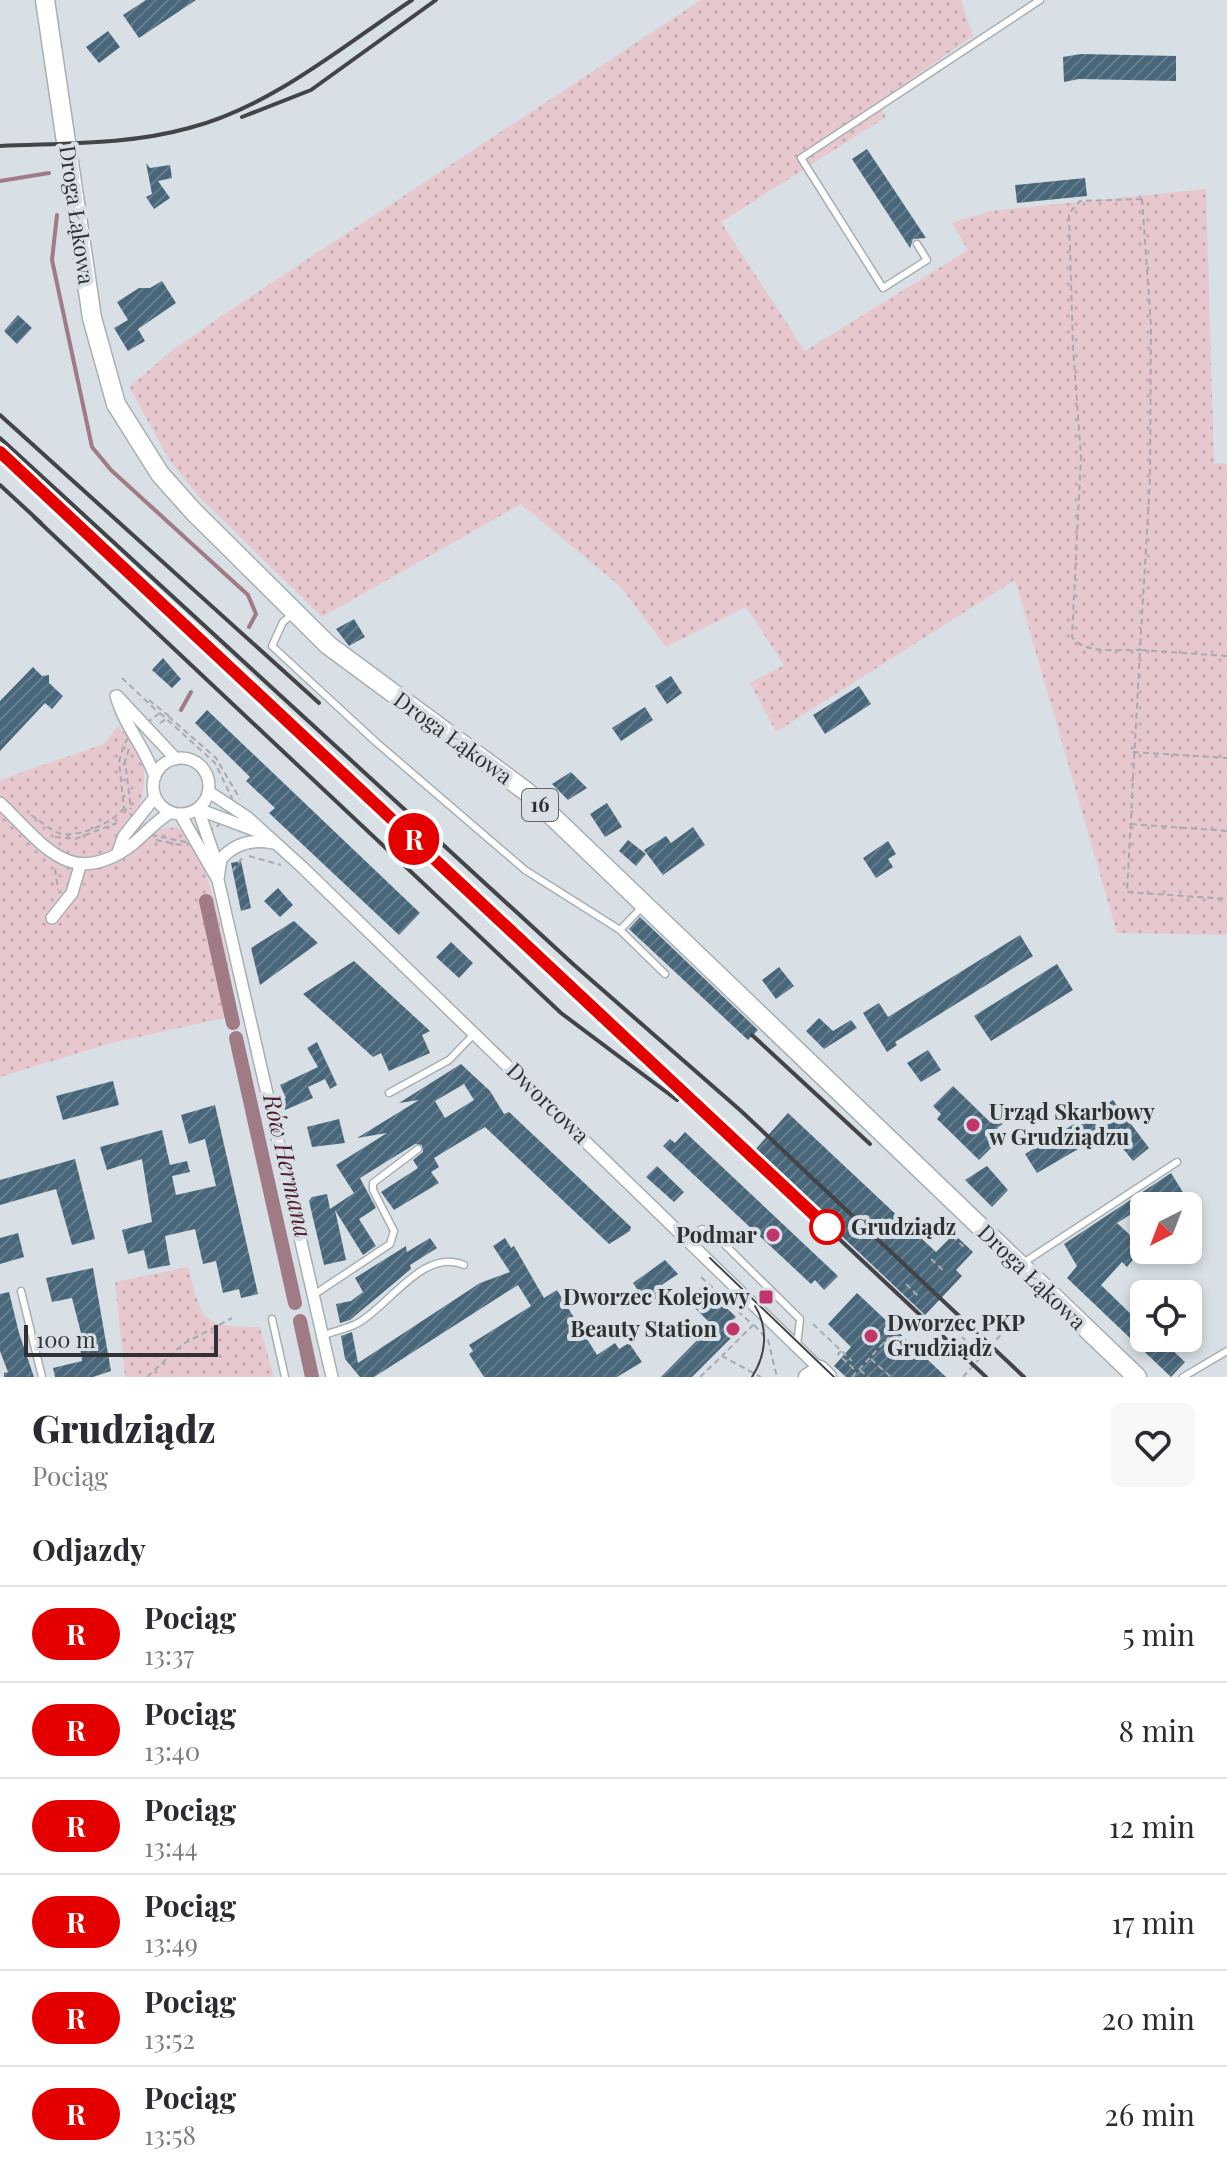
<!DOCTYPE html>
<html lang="pl">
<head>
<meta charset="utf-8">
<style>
  body { margin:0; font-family:"Playfair Display",serif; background:#f7f7f7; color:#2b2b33; height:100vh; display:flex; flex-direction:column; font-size:30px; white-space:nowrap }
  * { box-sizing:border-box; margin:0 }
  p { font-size:26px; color:#7c7c81 }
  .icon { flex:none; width:44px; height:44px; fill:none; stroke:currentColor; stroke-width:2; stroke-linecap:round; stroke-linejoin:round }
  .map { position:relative; height:1377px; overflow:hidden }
  .side { display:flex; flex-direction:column; background:#fff; flex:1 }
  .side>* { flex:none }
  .badge { padding:0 16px; border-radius:26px; font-size:28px; line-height:52px }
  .needle { width:52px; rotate:222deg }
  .fabs { position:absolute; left:1130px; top:1192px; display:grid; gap:16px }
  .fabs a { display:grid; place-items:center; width:72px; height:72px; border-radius:12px; background:#fff; box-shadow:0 4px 12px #0003; font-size:40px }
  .scale { position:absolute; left:24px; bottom:20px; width:194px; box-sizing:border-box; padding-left:8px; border:4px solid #2f3133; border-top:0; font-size:22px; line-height:28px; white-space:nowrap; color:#2f3133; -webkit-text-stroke:6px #d8e0e5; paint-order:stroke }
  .map>.badge { position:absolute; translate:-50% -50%; box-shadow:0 0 0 4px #fff }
  h2 { padding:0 32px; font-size:30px; line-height:72px }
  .round { display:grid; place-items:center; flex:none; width:84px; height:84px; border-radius:12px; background:#f7f7f7 }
  .overview { display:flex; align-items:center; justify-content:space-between; height:136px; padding:0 32px }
  h1 { font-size:38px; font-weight:800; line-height:60px }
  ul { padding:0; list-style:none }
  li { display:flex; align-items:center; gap:24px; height:96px; padding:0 32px; border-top:2px solid #e1e1e2 }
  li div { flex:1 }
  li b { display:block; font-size:30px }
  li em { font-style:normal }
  li .badge { min-width:88px; font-weight:700; text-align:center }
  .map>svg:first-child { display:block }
</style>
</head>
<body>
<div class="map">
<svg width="1227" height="1377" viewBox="0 0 1227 1377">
  <defs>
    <pattern id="green-dots" width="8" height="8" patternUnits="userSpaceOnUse" patternTransform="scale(2)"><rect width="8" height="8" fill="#e7c8cf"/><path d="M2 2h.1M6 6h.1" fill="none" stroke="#c6acb2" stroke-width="1.8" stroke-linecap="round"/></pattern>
    <pattern id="building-hatch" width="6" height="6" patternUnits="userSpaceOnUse" patternTransform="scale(2)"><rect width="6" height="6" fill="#48667a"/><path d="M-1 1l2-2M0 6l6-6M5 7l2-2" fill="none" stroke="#667d8c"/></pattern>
  </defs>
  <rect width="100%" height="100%" fill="#d8e0e5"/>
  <path fill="url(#green-dots)" d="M701,0H961L973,36L877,103L886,117L721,222L805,351L968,250L952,223L990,211L1206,189L1214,463L1227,464V935L1117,933L1015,580L776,732L750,683L784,665L746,607L666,647L621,587L521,504L322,617L199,497L169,459L129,387L174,349L238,305Z
    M118,726C148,755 149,776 137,814L152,830L177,827C216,859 227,966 238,1015L111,1043L0,1077V780L104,744Z
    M188,1267C203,1323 202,1327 260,1327L274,1377H125L115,1282Z"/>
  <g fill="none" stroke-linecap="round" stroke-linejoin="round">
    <path stroke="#a07b85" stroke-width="4" d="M0,181L49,173
      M57,215L52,260L92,447L111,470L248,595L256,614L249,627
      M181,710L191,692"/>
    <path stroke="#a07b85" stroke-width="14" d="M206,901L233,1023
      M236,1038L295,1303
      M300,1321L312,1377"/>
  </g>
  <path fill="url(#building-hatch)" fill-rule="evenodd" d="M146,0H196L139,38L123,15Z
    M108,31L120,47L99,63L86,47Z
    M1081,54L1176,56V81L1079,79L1064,82L1063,57Z
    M867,149L926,238L913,239L910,248L852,159Z
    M146,163L150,168L170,165L172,178L158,181L170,198L154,209L146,197L152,194Z
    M1085,178L1087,196L1017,203L1015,185Z
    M162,281L176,303L138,329L145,341L128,351L114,328L128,320L117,302L139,288H150Z
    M18,315L32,328L17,344L4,331Z
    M354,619L365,637L349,646L336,629Z
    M163,658L181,679L172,688L152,670Z
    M33,667L42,676L49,675V683L63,696L52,709L45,703L0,751V701Z
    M671,676L682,693L667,704L655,686Z
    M859,686L871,704L825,734L813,715Z
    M645,707L653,720L621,741L612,728Z
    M207,710L420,913L399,935L269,813L275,808L246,781L250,777L195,723Z
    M571,772L587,788L568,800L552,784Z
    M607,803L622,827L605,837L590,814Z
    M693,827L705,845L663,875L644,850L666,836L671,843Z
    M628,840L646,854L636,866L619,851Z
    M888,841L896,854L888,859L893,867L876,878L863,858Z
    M241,861L251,908L241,911L231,863Z
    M278,888L293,905L280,917L264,901Z
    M640,917L758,1030L748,1040L629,929Z
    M294,921L318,943L260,985L251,948Z
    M1020,935L1033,956L895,1042L897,1045L887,1052L863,1013L879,1003L888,1017Z
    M451,942L473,963L459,978L436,957Z
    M354,961L430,1031L422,1035L430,1053L389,1071L381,1053L373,1057L303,994Z
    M1057,964L1073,990L991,1041L974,1016Z
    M779,967L794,986L776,999L762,980Z
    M819,1018L833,1031L851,1020L857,1028L824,1049L806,1031Z
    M317,1042L337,1085L330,1089L325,1079L308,1087L313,1098L285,1110L281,1100L286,1098L280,1085L318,1067L307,1048Z
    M928,1050L941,1070L921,1082L907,1063Z
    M461,1064L490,1091L504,1114L509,1112L631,1227L630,1231L609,1244L485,1127L434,1158L439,1167L431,1172L439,1183L394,1210L381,1192L418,1168L413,1160L423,1152L422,1145L415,1144L360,1178L376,1208L359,1219L376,1246L363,1255L335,1210L346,1260L324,1265L309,1201L312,1197L327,1194L330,1209L354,1193L336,1165L387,1133L357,1138L419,1100L399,1103ZM464,1084L474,1100L445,1118L435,1101Z
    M113,1081L119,1105L63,1120L56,1096Z
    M953,1086L989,1121L1001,1112L1007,1121L997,1128L1004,1135L979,1160L937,1119L941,1114L933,1106Z
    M1113,1100L1149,1148L1133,1161L1109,1131L1037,1173L1025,1154Z
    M215,1105L258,1294L241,1298L239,1289L223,1293L216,1261L203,1264L195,1229L165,1236L170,1265L148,1269L144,1250L128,1254L122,1230L152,1222L142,1159L107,1170L100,1147L162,1130L170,1165L187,1161L190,1172L172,1176L176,1195L216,1186L205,1139L189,1144L181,1115Z
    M788,1113L936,1252L954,1234L973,1252L956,1270L962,1276L925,1315L753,1152Z
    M339,1119L345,1143L312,1147L307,1127Z
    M685,1132L838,1276L824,1290L815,1280L811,1284L663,1146L670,1139L675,1143Z
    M75,1159L95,1239L72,1245L56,1189L0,1205V1180Z
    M657,1166L684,1192L674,1202L646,1177Z
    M987,1166L1008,1190L992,1207L965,1180Z
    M1171,1173L1189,1202L1183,1206H1144L1117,1223L1143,1247L1127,1267L1122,1262L1101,1285L1139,1322L1144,1316V1338H1156L1164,1346L1166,1344L1185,1362L1171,1377L1067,1278L1077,1266L1064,1244Z
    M18,1233L24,1257L0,1264V1238Z
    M430,1238L437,1248L410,1265L411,1269L350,1320L340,1323L336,1304L351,1301L363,1292L355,1278L406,1246L407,1252Z
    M505,1238L511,1248L514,1246L544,1298L557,1290L597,1355L615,1343L619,1349L629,1343L642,1362L617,1377H484L469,1354L473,1351L469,1345L531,1306L518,1285L374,1377H360L345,1359L341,1336L352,1332L358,1363L480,1283L510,1272L493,1246Z
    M665,1260L678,1274L660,1286L665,1293L647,1304L633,1283Z
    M93,1268L111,1371L93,1377H55L53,1368L82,1361L78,1333H81L72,1298L52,1302L46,1278Z
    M703,1285L736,1317L732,1321L740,1329L692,1377H661L712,1325L688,1301Z
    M9,1292L19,1333L34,1377H4V1373L8,1372L0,1351V1294Z
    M857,1293L946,1377H846L834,1366L851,1347L828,1324Z"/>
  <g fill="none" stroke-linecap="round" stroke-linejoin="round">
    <g stroke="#a7afb3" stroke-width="9">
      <path id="lane" d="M917,244L927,260L883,288L801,158L1040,0
        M294,613L283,622L272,646L377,743L525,870L620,930
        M643,906L620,930L665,974
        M389,1093L449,1060L475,1033
        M684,1237L702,1229L713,1233L800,1319L797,1345
        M1023,1263L1177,1162
        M21,1291L42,1377
        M312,1296L390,1244L394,1231L373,1190V1183L418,1149
        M272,1319L285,1377
        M322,1336C333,1331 347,1329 358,1323C389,1306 424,1247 464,1265
        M1183,1377L1227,1351"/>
    </g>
    <g stroke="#a7afb3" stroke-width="14">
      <path id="street" d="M116,696C124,725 145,747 155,777
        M117,696L176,759
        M153 786a28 28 0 1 1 56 0a28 28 0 1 1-56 0Z
        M209,792L247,817L301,866L820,1369
        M0,803C44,845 71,891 133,844C146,833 156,821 171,812
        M198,809L262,833
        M198,809L218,867
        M180,814L218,880L332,1377
        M118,852L124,836L155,797
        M218,879L221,859C235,843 253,839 273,843
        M52,918L72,893L80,866"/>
    </g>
    <g stroke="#a7afb3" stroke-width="19">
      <path id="secondary" d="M807,1377L820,1369L828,1377"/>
    </g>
    <g stroke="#a7afb3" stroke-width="21">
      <path id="primary" d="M45,0L92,318L116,404L160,474L193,511L328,645L527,792L1137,1377"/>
    </g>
    <path stroke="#a5abaf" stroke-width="2" stroke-dasharray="6 4" stroke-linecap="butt" d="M1142,199L1151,325L1150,480L1140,650C1119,649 1085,655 1072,637L1081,456L1073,348L1069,213L1080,201Z
      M1227,656L1140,650L1127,892L1227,899
      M122,678L159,713
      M149,700L169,716
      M160,713L215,763L232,798L218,826L185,842L152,835L124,808L119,762L124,744L130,735Z
      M160,723L169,717L216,758L240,799
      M129,749L125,761L131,809
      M1133,752L1227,758
      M31,815C39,820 49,829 58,833C76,839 113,823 123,809
      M1131,824L1227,831
      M55,837L75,839L117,823
      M156,840L185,846
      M249,856L281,865
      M55,869L58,890
      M232,871L243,857
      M952,1236L965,1248
      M931,1259L944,1271
      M701,1277L753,1325L722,1356
      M906,1284L919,1297
      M813,1324L852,1361
      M754,1325L768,1340L777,1377
      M876,1335L889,1347L894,1342L890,1338
      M962,1337L981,1355
      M841,1351L838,1354L856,1371
      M871,1359L891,1377
      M860,1370L868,1377
      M147,1377L183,1344L232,1318
      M700,1377L722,1356L761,1377
      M852,1377L889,1337
      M963,1377L1022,1311"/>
    <use href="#lane" stroke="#fff" stroke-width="6"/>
    <use href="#street" stroke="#fff" stroke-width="11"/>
    <use href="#secondary" stroke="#fff" stroke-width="16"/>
    <use href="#primary" stroke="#fff" stroke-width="18"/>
    <path stroke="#424447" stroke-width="2" d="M710,1258L834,1377
      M752,1377C766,1355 769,1329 755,1306"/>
    <path stroke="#424447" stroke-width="4" d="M242,117L311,90L436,0
      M0,146C63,143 128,145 189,128C271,107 343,46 412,0
      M0,415L319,703
      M0,438L573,964L740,1110L1024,1377
      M0,485L41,523
      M34,517L561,1013L677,1100
      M261,695L986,1377
      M752,1035L870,1144"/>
  </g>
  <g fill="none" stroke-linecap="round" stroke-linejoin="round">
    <g stroke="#fff" stroke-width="18">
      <path id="line" d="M0,452L827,1227"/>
    </g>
    <use href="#line" stroke="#e50000" stroke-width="12"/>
  </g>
  <g fill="#c0356b" stroke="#d8e0e5" stroke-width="3">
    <circle cx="973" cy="1125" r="8"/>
    <circle cx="773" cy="1235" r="8"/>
    <rect x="758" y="1289" width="16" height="16" rx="4"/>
    <circle cx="733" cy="1329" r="8"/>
    <circle cx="871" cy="1336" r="8"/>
  </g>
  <circle fill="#fff" stroke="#e50000" stroke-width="4" cx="827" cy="1227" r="16"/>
  <g text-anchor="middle" stroke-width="8" stroke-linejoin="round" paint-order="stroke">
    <rect fill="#d8e0e5" stroke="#626668" stroke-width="2" x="522" y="789" width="36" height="32" rx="6"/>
    <g font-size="20" font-weight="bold" fill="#2f3133">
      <text x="540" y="812">16</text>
    </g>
    <g font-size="22" fill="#2f3133" stroke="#d8e0e5">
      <text transform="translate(77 215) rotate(82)" y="8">Droga Łąkowa</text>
      <text transform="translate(453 738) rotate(36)" y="8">Droga Łąkowa</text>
      <text transform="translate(548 1103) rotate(44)" y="8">Dworcowa</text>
      <text transform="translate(1032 1277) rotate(44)" y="8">Droga Łąkowa</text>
    </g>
    <g font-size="22" font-weight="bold" fill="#2f3133" stroke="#d8e0e5" text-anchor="end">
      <text x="989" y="1120" text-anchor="start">Urząd Skarbowy<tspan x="989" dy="25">w Grudziądzu</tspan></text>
      <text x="757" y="1243">Podmar</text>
      <text x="750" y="1305">Dworzec Kolejowy</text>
      <text x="887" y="1331" text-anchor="start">Dworzec PKP<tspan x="887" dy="25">Grudziądz</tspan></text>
      <text x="717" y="1337">Beauty Station</text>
    </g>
    <g font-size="22" font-weight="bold" fill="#2f3133" stroke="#d8e0e5" text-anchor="start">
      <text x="851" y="1235">Grudziądz</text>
    </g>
    <g font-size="24" font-style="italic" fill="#4f1d2e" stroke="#d8e0e5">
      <text transform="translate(287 1166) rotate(77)" y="8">Rów Hermana</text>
    </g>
  </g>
</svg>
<div class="fabs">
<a><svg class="needle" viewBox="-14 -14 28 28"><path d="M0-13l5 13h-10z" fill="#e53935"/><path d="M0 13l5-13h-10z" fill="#7c7c81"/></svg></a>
<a><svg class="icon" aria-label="locate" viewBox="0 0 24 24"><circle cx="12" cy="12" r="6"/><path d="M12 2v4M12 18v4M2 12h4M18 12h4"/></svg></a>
</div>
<div class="scale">100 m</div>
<b class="badge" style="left:414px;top:839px;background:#e50000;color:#fff">R</b>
</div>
<section class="side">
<div class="overview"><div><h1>Grudziądz</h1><p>Pociąg</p></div><a class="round"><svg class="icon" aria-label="heart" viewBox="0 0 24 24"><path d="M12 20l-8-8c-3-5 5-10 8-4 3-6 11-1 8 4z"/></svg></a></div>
<h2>Odjazdy</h2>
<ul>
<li><span class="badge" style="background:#e50000;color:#fff">R</span><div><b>Pociąg</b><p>13:37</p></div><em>5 min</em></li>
<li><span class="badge" style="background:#e50000;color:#fff">R</span><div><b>Pociąg</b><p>13:40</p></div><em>8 min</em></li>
<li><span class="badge" style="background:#e50000;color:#fff">R</span><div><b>Pociąg</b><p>13:44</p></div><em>12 min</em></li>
<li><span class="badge" style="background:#e50000;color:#fff">R</span><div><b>Pociąg</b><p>13:49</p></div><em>17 min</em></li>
<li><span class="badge" style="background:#e50000;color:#fff">R</span><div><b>Pociąg</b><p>13:52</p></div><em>20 min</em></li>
<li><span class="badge" style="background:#e50000;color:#fff">R</span><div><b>Pociąg</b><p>13:58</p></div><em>26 min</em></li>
</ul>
</section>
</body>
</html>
